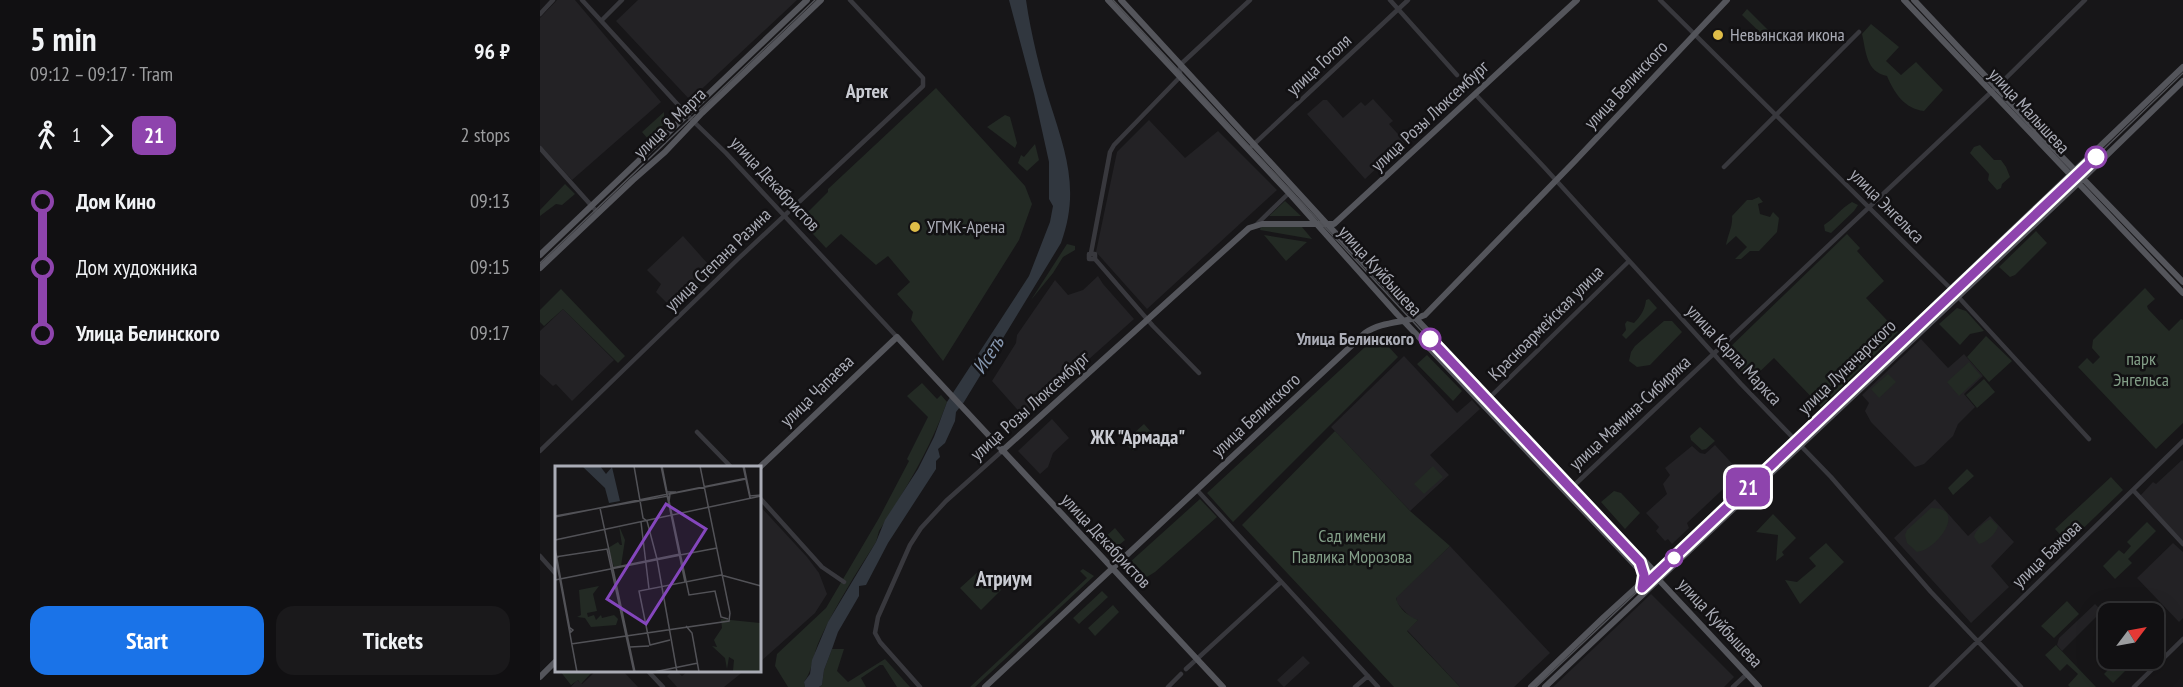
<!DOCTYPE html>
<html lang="en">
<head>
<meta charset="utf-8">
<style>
  body { margin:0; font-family:"PT Sans Narrow",sans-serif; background:#1a191b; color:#f1f3f6; height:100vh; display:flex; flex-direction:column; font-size:22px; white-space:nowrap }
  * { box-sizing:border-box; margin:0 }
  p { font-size:20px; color:#9c9d9f }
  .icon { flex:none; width:33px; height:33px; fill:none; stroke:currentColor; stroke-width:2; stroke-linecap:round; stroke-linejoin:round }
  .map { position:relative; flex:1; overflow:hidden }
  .drawer { display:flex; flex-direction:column; background:#111012; width:540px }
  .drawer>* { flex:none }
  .badge { padding:0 12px; border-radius:9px; font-size:21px; line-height:39px }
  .needle { width:39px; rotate:58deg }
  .buttons { position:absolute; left:1558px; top:603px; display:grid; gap:12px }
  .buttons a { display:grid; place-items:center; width:66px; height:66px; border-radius:12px; background:#111012; box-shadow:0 6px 24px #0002,0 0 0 2px #303032; font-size:30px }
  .map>.badge { position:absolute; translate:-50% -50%; box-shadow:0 0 0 3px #fff }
  .legs { display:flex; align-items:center; gap:9px; height:66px; padding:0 30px; font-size:20px }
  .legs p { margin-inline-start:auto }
  .headline { display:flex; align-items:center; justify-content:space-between; height:102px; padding:0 30px }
  h1 { font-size:33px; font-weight:700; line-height:45px }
  .action { display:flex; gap:12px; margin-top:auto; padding:12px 30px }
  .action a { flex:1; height:69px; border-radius:18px; background:#1a73e8; color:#fff; font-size:24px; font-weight:700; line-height:69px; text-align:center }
  .action a+a { background:#1a191b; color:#f1f3f6 }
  ul { padding:0 30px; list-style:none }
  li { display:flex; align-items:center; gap:21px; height:66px; font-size:22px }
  li i { display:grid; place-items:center; width:9px; height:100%; margin:0 8px; background:currentColor }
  li i::after { content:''; width:15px; height:15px; margin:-8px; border:4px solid; border-radius:50%; background:#111012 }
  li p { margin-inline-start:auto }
  li:first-child i { background:linear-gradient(#0000 50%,currentColor 0) }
  li:last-child i { background:linear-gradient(currentColor 50%,#0000 0) }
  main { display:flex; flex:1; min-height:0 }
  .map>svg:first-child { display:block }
</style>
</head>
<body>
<main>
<section class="drawer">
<div class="headline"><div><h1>5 min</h1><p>09:12 – 09:17 · Tram</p></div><b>96 ₽</b></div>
<div class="legs"><svg class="icon" aria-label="walk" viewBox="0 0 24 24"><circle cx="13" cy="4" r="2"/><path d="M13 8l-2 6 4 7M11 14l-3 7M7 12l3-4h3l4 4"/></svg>1<svg class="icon" aria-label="forward" viewBox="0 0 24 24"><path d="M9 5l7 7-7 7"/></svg><b class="badge" style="background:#8e44ad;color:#fff">21</b><p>2 stops</p></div>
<ul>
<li><i style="color:#8e44ad"></i><b>Дом Кино</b><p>09:13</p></li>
<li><i style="color:#8e44ad"></i><span>Дом художника</span><p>09:15</p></li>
<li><i style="color:#8e44ad"></i><b>Улица Белинского</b><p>09:17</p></li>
</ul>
<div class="action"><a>Start</a><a>Tickets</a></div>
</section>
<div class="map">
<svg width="1643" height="687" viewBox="0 0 1643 687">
  <rect width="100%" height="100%" fill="#171618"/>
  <path fill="#232225" d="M17,0H35L121,102L32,180L0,145V18Z
    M98,0H257L150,100L76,21Z
    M833,99L853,121L849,124L865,142L825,179L767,114L783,100H787L803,118L821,102L825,106Z
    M609,120L645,158L678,131L737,190L607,309L556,252L577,152Z
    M143,236L168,264L172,260L178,267L134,310L116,292L121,284L107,270Z
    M558,276L563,284L594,319L484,417L452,381L476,343L477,335L515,280L528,295L543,290Z
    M23,309L74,360L32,401L16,384L13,386L0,374V331Z
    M1381,339L1408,368L1424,354L1443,376L1424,394L1435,407L1418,424L1413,436L1384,464L1375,467L1331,422L1325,411L1329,403L1322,395Z
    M864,356L917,413L932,400L940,409L890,455L909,475L870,511L791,427Z
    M512,419L529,438L513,453L508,467L500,474L478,451Z
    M1175,445L1199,471L1198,475L1147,523L1149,528L1132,544L1128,539L1125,541L1116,531L1119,527L1106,513L1127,494L1123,484L1130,475L1125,468L1152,446L1160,453L1165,454Z
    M1642,460L1643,461V541L1600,496L1613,482L1616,484Z
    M1395,499L1428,536L1450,516L1474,542L1451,566L1469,587L1431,623L1354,538Z
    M219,505L267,557L279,573L287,594L275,613L219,663Z
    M1633,543L1643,552V618L1639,622L1597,578Z
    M910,546L1010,653L974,687H920L867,630L878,620L871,618L857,603L856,597Z
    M1111,594L1194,677L1184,687H1013Z
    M1555,604L1562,611L1522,651L1517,645L1519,638Z
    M763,656L770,663L744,687L737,680Z
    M56,671H83L98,687H31L37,680L42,684Z
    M133,671H136L142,676L148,671H204L184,687H137L127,676Z"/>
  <path fill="#232a24" d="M1207,9L1233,35L1229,41L1202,15Z
    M1331,24L1359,47L1346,61L1361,75L1376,62L1403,90L1384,111C1365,109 1354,93 1347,76C1326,72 1326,51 1322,34Z
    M396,88L485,186L492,204L479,240L403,361L371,320L373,312L357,294L370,282L348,256L336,265L301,234L286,248L260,220L288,192V189Z
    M124,112V124L108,139L102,132Z
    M465,115L470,117L477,143L475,148L447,127Z
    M495,144L499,160L487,171L478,163L481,155L484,157Z
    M1440,145L1454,160H1461L1466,167L1470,177L1462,184L1461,188L1457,190L1448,180L1449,174L1430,153L1434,147Z
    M25,184L35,194L22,205L16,204L0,216V210Z
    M1219,197L1223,202L1218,204L1220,214L1230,217L1233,212L1239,218L1237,232L1219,251H1210L1201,259H1195L1207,247L1196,236L1186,245C1188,234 1193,226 1192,216L1207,200H1212Z
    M745,201L761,216H729Z
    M1312,202L1318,205L1314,211L1291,233L1285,231L1284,225C1295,218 1300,209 1312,202Z
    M721,227H762L772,239L720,230Z
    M1496,231L1507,243L1475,275L1470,277L1459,267Z
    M1307,234L1320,248L1317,251L1344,281L1326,298L1358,332L1281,407L1234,358L1213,378L1206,370L1202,373L1184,353Z
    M724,235L767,242L746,261Z
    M527,244L535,246V250L523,257L513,273L491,300Z
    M1605,288L1615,299L1607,306L1608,309L1629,331L1641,319L1643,320V423L1616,449L1538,367L1547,358L1553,364L1560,357L1552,348L1553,340Z
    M21,289L85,356L78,363L23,309L4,326L0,322V310Z
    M1109,299L1117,308L1086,339L1082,335L1086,330L1085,324L1087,321L1094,323C1101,316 1105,309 1106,300Z
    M1417,308L1426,311L1444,331L1430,334L1420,345L1399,324Z
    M1124,321H1132L1142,332L1110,365L1097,367L1089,361L1091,352L1095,346Z
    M838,335L858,357L693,522L667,493Z
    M1446,336L1472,361L1449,382L1427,357Z
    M887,355L922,391L913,401L877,364Z
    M1429,362L1441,376L1419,396L1407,382Z
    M1348,374L1356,382L1339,398L1331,389Z
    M1444,379L1455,392L1437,408L1426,395Z
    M382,383L397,399L401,395L407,402C390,449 366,489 339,531L336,542C316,573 296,605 280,639C273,653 273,670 264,682L265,687H248L235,666L237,654L286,608L339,518L369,461L367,459L388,417L367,396Z
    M604,424L612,433L593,451L584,442Z
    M1160,427L1175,441L1166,449L1162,450L1151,440L1150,436Z
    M795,431L870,511L910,546L856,598C858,608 869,617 878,620L867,631L920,687H854L702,525Z
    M893,466L903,477L884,494L874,484Z
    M1427,469L1434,476L1413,495L1408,488Z
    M1571,477L1583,490L1528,543L1515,529Z
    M1074,491L1081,493L1100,513L1085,529L1061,502Z
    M660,499L677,517L615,572L602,580L590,567L589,563Z
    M1391,508C1429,507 1396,551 1377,552L1367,543L1365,535L1367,530Z
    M1233,514L1256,538L1242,552L1244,555L1236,561L1238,535L1216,532Z
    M1451,519L1458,526C1456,534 1447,542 1439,544L1434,537C1435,530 1445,521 1451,519Z
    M1607,522L1616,531L1588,559L1592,563L1575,579L1563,566L1579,550L1584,554L1591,546L1587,542Z
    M575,528L585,540L573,550L563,539Z
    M1286,543L1304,562L1260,604L1245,580L1257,582L1276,566L1269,558Z
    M441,569L461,590L441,610L420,588Z
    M543,569L554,576L435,687H430L547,578L540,571Z
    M562,591L568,597L539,624L533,618Z
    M1527,601L1539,614L1514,638L1501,626Z
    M573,605L579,612L555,636L548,628Z
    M1516,645L1556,687H1530L1528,685L1538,674L1527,664L1520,671L1505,655Z
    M292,649H304L297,671L308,682L345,659L370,687H357L343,665H340L321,678L326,687H279L282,685L284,670Z
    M1580,658L1597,659L1573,683L1564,674Z
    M20,671H53L41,684L38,680L31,685Z"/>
  <path fill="#31373f" d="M469,0H486C491,34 500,71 510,103C526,153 540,191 521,243L424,402L416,412L415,421L405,443L398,449L400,457L396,461V469L348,543L326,585L319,586V596L298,632L292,649L284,670L282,685L279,687H265L264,682L270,674L272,660L288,622L336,542L345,520L378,469L394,437L407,402L489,276L510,222L513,206L509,199V162L494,94Z"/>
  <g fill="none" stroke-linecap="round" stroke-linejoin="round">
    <path stroke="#38383d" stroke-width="4.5" d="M42,0L151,119L186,153L357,337
      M850,0L917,75
      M1120,0L1411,289L1549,439
      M0,14L13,0
      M62,20L82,0
      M935,94L1004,167L1201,384L1291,477L1391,592L1481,687
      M712,146L868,0
      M0,148L58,213
      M1184,167L1319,32
      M716,225L749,193
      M551,253L570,152L574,145L640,77V65L710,0
      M555,259H549V254H555V259L613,326L659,373
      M943,404L1089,261
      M157,432L192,468
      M0,451L198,259L383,86V78L310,0
      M657,490L838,687
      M1593,490L1643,544
      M1027,492L1464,80L1545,0
      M219,497L282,567L304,582
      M0,556L16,574
      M646,669L741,582
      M107,670L123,687
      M380,687L340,642L335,633L338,617L370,545L381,528L406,501L462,451
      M628,687L641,674
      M815,687L828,676
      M1193,687L1207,674
      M1391,687L1643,441
      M1594,687L1643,639"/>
    <path stroke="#54555b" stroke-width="6" d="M568,0L749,193L857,314L1108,579L1119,580
      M581,0L787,224L1115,572L1119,580L1219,687
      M1364,0L1643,293
      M1374,0L1496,130L1643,282
      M0,255L267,0
      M0,268L93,180L125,152L162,113L281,0
      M462,451L709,228L722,224H794L1037,0
      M219,468L357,337L683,687
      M0,677L16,661
      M445,687L825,333C842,321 866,323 885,315L1034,162L1187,0
      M991,687L1064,617L1143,545L1643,67
      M1005,687L1533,188L1643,81"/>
    <path stroke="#515257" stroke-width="1.5" d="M573,0L1098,563L1110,569L1125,568
      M0,263L275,0
      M996,687L1404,303L1643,73"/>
  </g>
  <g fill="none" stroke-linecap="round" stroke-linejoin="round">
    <g stroke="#fff" stroke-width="14">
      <path id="line-1" d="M890,339L1100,562L1104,575L1102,588L1556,157"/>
    </g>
    <use href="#line-1" stroke="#8e44ad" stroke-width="9"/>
  </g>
  <g fill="#debc48" stroke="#121113" stroke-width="2">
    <circle cx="1178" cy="35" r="6"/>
    <circle cx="375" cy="227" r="6"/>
  </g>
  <g fill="#fff" stroke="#8e44ad" stroke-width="3">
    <circle cx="1556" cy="157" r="10"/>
    <circle cx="890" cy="339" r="10"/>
    <circle cx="1134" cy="558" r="8"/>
  </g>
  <g text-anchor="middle" stroke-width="5" stroke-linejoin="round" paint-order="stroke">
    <g font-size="18" fill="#aaacb6" stroke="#121113" text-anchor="start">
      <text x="1190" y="41">Невьянская икона</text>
      <text x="387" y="233">УГМК-Арена</text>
    </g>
    <g font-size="18" fill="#aaacb6" stroke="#121113">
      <text transform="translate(779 65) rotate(-43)" y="6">улица Гоголя</text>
      <text transform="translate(1086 85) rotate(-47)" y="6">улица Белинского</text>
      <text transform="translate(1489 111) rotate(47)" y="6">улица Малышева</text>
      <text transform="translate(890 116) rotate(-43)" y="6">улица Розы Люксембург</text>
      <text transform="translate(130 123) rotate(-44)" y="6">улица 8 Марта</text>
      <text transform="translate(235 184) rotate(47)" y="6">улица Декабристов</text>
      <text transform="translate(1347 206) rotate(45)" y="6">улица Энгельса</text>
      <text transform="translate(178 260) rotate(-44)" y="6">улица Степана Разина</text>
      <text transform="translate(840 271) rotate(48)" y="6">улица Куйбышева</text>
      <text transform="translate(1006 323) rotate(-45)" y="6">Красноармейская улица</text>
      <text transform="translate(1194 355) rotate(47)" y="6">улица Карла Маркса</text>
      <text transform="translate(1307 367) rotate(-44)" y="6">улица Луначарского</text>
      <text transform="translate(277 391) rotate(-44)" y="6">улица Чапаева</text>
      <text transform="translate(490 406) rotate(-42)" y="6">улица Розы Люксембург</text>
      <text transform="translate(1090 413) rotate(-43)" y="6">улица Мамина-Сибиряка</text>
      <text transform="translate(716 415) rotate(-43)" y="6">улица Белинского</text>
      <text transform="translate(566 541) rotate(47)" y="6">улица Декабристов</text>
      <text transform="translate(1507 554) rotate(-44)" y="6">улица Бажова</text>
      <text transform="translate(1180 623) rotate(47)" y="6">улица Куйбышева</text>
    </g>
    <g font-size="18" font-weight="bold" fill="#aaacb6" stroke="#121113" text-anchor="end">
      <text x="874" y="345">Улица Белинского</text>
    </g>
    <g font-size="18" fill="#839f88" stroke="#121113">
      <text x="1601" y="365">парк<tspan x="1601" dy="21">Энгельса</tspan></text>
      <text x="812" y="542">Сад имени<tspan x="812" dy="21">Павлика Морозова</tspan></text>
    </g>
    <g font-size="20" font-weight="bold" fill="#caccd3" stroke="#121113">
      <text x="327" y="98">Артек</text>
      <text x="598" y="444">ЖК "Армада"</text>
    </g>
    <g font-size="20" font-style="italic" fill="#8596ae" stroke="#121113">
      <text transform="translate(448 355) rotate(-57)" y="7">Исеть</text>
    </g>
    <g font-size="21" font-weight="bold" fill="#caccd3" stroke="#121113">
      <text x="464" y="586">Атриум</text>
    </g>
  </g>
  <g transform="translate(15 466)">
    <rect width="206" height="206" fill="#171618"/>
    <path d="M64,60L70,74L66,100L59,101L53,82L63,76L65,79H67ZM44,120L38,128L42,145L32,147L33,151L39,149L41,154L46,149L47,152L59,149L63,153L61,159L36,161L30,152L22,151L26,149L24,124ZM166,153L205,157V205H178L179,194L174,191L172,203L170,192L157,180L162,181L159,174L167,162Z" fill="#232a24"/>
    <path d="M27,0H45L51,8L57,1L65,35L54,37L50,22Z" fill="#31373f"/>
    <path fill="none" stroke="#525257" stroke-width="1.5" d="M79,0L88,52L92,55L102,93L122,206M106,0L130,116M107,0L112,26H121M145,0L175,147M188,0L195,32M189,0L195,30L206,29M114,36L115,28L191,13M45,42L80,206M0,50L113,30L134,129L160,125L166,151L173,153M0,51L192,12M86,56L94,123M0,74L206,30M0,81L1,88L2,91V94L14,161L18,164L16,166L15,164L2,93V92L4,90M0,87L22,206M125,89L162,82M0,91L52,83L79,206M57,102L125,88M0,114L126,89M131,160L137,167L144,206M115,174L95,179L84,125L166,109L206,120M16,178L174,155L175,147M75,181L94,180M99,206L143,197"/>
    <path fill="#8446bd" fill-opacity="0.15" stroke="#8446bd" stroke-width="3" d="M111,38L151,63L91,158L52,133Z"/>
    <rect width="206" height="206" fill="none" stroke="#aaacb6" stroke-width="3"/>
  </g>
</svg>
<div class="buttons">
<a><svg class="needle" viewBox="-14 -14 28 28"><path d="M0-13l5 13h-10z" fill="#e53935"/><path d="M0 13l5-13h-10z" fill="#9c9d9f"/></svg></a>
</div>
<b class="badge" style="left:1208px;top:487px;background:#8e44ad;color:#fff">21</b>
</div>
</main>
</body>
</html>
